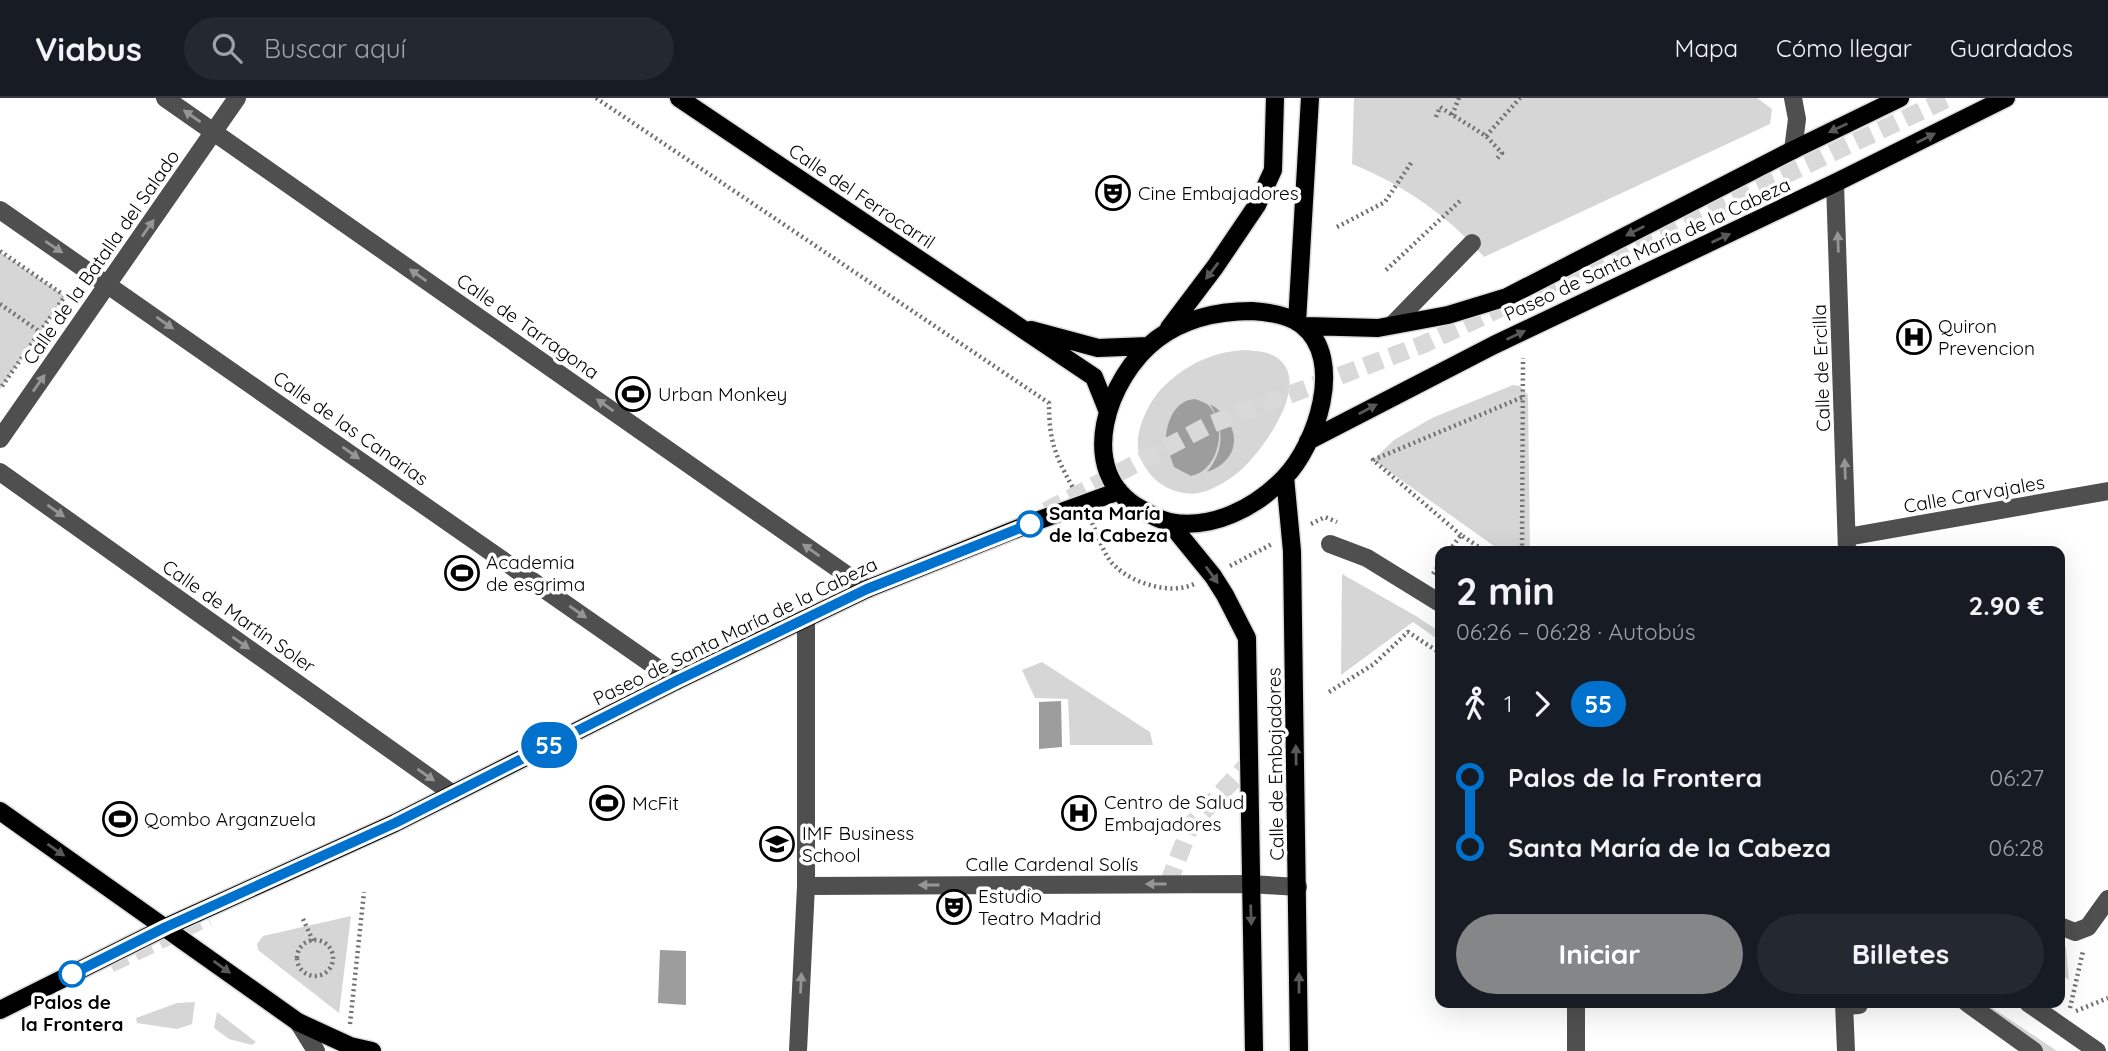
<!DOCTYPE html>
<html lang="es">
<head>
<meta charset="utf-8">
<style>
  body { margin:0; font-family:Quicksand,sans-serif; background:#242831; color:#f1f3f6; height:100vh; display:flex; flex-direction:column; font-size:26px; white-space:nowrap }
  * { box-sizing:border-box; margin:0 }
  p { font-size:23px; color:#9ea1a6 }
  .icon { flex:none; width:38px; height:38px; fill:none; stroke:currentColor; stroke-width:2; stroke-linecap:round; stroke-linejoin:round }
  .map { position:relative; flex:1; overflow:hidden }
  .panel { position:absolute; left:1435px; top:448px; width:630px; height:462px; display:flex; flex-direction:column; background:#171b24; border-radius:14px; box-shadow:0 7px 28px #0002 }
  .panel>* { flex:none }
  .badge { padding:0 14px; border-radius:23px; font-size:24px; line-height:46px }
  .map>.badge { position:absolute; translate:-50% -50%; box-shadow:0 0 0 4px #fff }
  .legs { display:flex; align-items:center; gap:10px; height:77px; padding:0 21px; font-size:23px }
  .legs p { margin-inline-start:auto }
  .head { display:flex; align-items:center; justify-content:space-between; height:119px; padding:0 21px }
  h1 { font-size:38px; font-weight:800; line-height:52px }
  .primary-button { display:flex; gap:14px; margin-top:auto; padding:14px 21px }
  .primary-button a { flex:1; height:80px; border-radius:42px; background:#858687; color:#fff; font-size:28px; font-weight:800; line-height:80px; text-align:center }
  .primary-button a+a { background:#242831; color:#f1f3f6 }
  ul { padding:0 21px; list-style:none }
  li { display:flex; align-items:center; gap:24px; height:70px; font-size:26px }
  li i { display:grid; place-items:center; width:10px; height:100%; margin:0 9px; background:currentColor }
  li i::after { content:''; width:18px; height:18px; margin:-9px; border:5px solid; border-radius:50%; background:#171b24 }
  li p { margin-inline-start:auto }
  li:first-child i { background:linear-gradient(#0000 50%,currentColor 0) }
  li:last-child i { background:linear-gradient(currentColor 50%,#0000 0) }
  header { display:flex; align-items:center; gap:42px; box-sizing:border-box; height:98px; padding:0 35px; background:#171b24; border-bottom:2px solid #363941 }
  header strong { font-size:33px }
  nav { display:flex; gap:38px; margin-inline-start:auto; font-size:24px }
  .search { width:490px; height:63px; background:#242831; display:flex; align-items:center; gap:18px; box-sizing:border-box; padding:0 24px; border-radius:38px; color:#9ea1a6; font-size:26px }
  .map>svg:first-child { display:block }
</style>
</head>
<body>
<header>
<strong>Viabus</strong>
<div class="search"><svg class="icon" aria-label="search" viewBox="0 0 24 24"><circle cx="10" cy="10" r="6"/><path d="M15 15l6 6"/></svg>Buscar aquí</div>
<nav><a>Mapa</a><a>Cómo llegar</a><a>Guardados</a></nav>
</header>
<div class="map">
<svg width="2108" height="953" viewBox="0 0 2108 953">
  <rect width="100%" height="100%" fill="#fff"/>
  <path fill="#d6d6d6" d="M1354,0H1757L1772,11L1770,26L1484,159C1449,118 1402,86 1352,66Z
    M0,154L65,198L0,291Z
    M1245,252C1255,253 1266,253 1276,259C1313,283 1265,349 1244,369C1233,380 1214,392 1199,395C1188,397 1177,394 1168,390C1154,383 1146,373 1140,359C1132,338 1147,307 1161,291C1185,267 1211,254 1245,252Z
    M1513,287L1520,288L1528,297L1530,453H1501L1373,362L1394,342L1432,320Z
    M1342,476L1416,518L1440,534V543L1413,524L1341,577Z
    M1042,564L1150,634L1153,647H1070L1068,601L1035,600L1022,572Z
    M351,818L339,915L258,852L257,846L263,838Z
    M2060,846L2066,849L2069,882L2060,876Z
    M195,904L192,926L177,931L137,925L136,920L177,905Z
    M1969,905H1985L2057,953H2040Z
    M217,914L256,944L252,947L229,941L214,930Z"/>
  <path fill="#9d9d9d" d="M1195,301C1200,303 1207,305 1210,309C1228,330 1218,373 1191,378L1174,369C1171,360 1167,351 1166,342C1166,324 1175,302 1195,301Z
    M1210,306C1241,324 1244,361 1207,374C1225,352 1224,329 1210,306Z
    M1061,603L1062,649L1039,651V604Z
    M660,852L686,853V907L658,905Z"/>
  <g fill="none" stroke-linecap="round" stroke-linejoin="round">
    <path stroke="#d9d9d9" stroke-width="18" stroke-dasharray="18 9" stroke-linecap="butt" d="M1168,786L1191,727L1250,664"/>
    <path stroke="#d9d9d9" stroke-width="18" stroke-dasharray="18 9" stroke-linecap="butt" d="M1046,413L1209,327L1424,246L1949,0
      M110,866L208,819"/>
    <g stroke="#dbdbdb" stroke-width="21">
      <path id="major" d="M679,0L1094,279L1108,314
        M1252,213C1268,214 1289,217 1302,227C1346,261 1316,348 1284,380C1255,410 1212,432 1170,424C1160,422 1149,416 1141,411C1073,374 1108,278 1157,241C1185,220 1218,213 1252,213Z
        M1297,224L1310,0
        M1305,228L1378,230L1448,217L1507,199L1793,52L1900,0
        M1169,230L1215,169L1257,107L1273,72L1275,0
        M1031,232L1098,250L1149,248
        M1308,343L1494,247L1835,85L2006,0
        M1285,379L1292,453L1299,953
        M1169,424L1213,478L1225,497L1247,540L1254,953
        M0,713L298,924L350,948L372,953
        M0,912L166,829L395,725L676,583L867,491L1034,424L1119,393"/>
    </g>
    <path stroke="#717171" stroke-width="4.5" stroke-dasharray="2 3.5" stroke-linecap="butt" d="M596,0L1049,305C1049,343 1055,357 1073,390
      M1452,17L1459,0
      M1436,19L1440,9L1486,38L1502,55L1496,62
      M1486,38L1520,0
      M1337,129L1385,104L1411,65
      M0,153L65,198L0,291
      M1386,172L1461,102
      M0,206L40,234
      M1092,425C1099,439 1104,459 1116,469C1134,486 1172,497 1194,486
      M1311,426L1325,419L1337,424
      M1461,437L1373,362L1523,299
      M1449,453L1461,437L1485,453
      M1522,453L1523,260
      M1230,468L1272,446
      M1433,476L1440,465
      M1329,594L1374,566L1408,534L1440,555
      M303,821L313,843
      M297 860a18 18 0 1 1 36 0a18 18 0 1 1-36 0Z
      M2070,910L2083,853
      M2076,913L2108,900
      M350,926L364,794"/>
    <path stroke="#4f4f4f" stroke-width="18" d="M165,0L867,491
      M1793,52L1797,21L1793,0
      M1835,85L1847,453
      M0,112L676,583
      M1393,226L1472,145
      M0,341L237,0
      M0,374L453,696
      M1847,439L2108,393
      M1330,446L1367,460L1440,505
      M806,788L1250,786L1298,789
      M2060,828L2075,834L2088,829L2108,801
      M1844,905L1846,953
      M1967,905L2034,953
      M2028,905L2097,953
      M1844,908L1859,907V905
      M298,924L316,953
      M798,953L806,788V522
      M1576,953V905"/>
    <use href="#major" stroke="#000" stroke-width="18"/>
  </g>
  <defs><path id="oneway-solid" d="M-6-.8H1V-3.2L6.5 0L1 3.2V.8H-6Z" transform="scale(1.75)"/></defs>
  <g fill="#959595">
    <use href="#oneway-solid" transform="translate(192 18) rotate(-145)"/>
    <use href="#oneway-solid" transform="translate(148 130) rotate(-55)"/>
    <use href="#oneway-solid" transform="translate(1838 144) rotate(-92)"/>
    <use href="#oneway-solid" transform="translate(54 149) rotate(34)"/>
    <use href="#oneway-solid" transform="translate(418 177) rotate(-145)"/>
    <use href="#oneway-solid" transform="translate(165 225) rotate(35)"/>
    <use href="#oneway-solid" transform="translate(39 285) rotate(-55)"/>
    <use href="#oneway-solid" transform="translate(605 307) rotate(-145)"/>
    <use href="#oneway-solid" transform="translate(351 355) rotate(35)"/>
    <use href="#oneway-solid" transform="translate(1845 371) rotate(-92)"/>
    <use href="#oneway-solid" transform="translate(56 413) rotate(35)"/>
    <use href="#oneway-solid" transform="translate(811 452) rotate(-145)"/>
    <use href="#oneway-solid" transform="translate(578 514) rotate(35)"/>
    <use href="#oneway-solid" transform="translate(241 545) rotate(35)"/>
    <use href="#oneway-solid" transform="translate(426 677) rotate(35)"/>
    <use href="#oneway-solid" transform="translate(1156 786) rotate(180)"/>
    <use href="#oneway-solid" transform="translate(929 787) rotate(180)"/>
    <use href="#oneway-solid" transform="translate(801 885) rotate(-87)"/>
  </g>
  <g fill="#595959">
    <use href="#oneway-solid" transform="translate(1838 30) rotate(154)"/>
    <use href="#oneway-solid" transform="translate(1926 40) rotate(-27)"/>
    <use href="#oneway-solid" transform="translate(1635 133) rotate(153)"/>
    <use href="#oneway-solid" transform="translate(1721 140) rotate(-25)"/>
    <use href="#oneway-solid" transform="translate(1212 173) rotate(127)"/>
    <use href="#oneway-solid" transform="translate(1516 237) rotate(-25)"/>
    <use href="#oneway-solid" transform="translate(1368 311) rotate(-28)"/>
    <use href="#oneway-solid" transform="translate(1212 477) rotate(54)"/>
    <use href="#oneway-solid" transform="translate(1296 657) rotate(-91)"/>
    <use href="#oneway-solid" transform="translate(56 752) rotate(35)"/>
    <use href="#oneway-solid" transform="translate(1251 817) rotate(88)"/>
    <use href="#oneway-solid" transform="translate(222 869) rotate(36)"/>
    <use href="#oneway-solid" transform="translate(1299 885) rotate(-90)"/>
  </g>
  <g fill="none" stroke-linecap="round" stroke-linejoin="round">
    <g stroke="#fff" stroke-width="16">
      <path id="line-1" d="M72,876L166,829L395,725L676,583L867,491L1030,426"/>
    </g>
    <use href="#line-1" stroke="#0072ce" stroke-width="10"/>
  </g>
  <defs>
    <g id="theatre-ring" transform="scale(1.75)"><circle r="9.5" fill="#fff" stroke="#000" stroke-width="1.5"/><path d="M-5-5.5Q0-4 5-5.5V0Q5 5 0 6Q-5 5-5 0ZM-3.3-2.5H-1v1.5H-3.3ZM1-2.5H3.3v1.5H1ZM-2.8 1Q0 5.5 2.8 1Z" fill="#000"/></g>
    <g id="hospital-ring" transform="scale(1.75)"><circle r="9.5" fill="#fff" stroke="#000" stroke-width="1.5"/><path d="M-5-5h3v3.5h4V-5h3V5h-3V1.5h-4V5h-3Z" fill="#000"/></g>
    <g id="stadium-ring" transform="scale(1.75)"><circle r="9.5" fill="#fff" stroke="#000" stroke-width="1.5"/><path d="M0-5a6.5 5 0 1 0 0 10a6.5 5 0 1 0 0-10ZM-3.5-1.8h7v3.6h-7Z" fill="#000"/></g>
    <g id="university-ring" transform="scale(1.75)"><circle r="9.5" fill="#fff" stroke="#000" stroke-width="1.5"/><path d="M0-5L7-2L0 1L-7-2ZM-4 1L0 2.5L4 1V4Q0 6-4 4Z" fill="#000"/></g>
  </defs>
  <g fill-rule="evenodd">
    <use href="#theatre-ring" x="1113" y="95"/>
    <use href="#hospital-ring" x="1914" y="239"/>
    <use href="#stadium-ring" x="633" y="296"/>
    <use href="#stadium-ring" x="462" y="475"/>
    <use href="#stadium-ring" x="607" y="705"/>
    <use href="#hospital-ring" x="1079" y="715"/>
    <use href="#stadium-ring" x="120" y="721"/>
    <use href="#university-ring" x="777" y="746"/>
    <use href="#theatre-ring" x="954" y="809"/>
  </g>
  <g fill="#fff" stroke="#0072ce" stroke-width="3.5">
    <circle cx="1030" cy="426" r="12"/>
    <circle cx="72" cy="876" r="12"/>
  </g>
  <g text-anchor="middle" stroke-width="7" stroke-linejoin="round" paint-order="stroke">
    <g font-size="19" fill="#000" stroke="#fff" text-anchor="start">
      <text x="1138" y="102">Cine Embajadores</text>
      <text x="1938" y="235">Quiron<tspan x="1938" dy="22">Prevencion</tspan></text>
      <text x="658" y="303">Urban Monkey</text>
      <text x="486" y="471">Academia<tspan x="486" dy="22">de esgrima</tspan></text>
      <text x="1104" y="711">Centro de Salud<tspan x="1104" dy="22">Embajadores</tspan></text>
      <text x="632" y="712">McFit</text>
      <text x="144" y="728">Qombo Arganzuela</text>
      <text x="802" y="742">IMF Business<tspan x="802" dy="22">School</tspan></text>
      <text x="978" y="805">Estudio<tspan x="978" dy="22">Teatro Madrid</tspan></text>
    </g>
    <g font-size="19" fill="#000" stroke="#fff">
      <text transform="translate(862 98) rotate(34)" y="7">Calle del Ferrocarril</text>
      <text transform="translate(1647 151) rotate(-25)" y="7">Paseo de Santa María de la Cabeza</text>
      <text transform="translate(101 159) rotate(-55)" y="7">Calle de la Batalla del Salado</text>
      <text transform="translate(528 228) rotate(35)" y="7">Calle de Tarragona</text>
      <text transform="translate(1821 270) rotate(-92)" y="7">Calle de Ercilla</text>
      <text transform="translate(351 330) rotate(35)" y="7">Calle de las Canarias</text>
      <text transform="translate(1974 396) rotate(-10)" y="7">Calle Carvajales</text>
      <text transform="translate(239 518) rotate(35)" y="7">Calle de Martín Soler</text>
      <text transform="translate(735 533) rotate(-26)" y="7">Paseo de Santa María de la Cabeza</text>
      <text transform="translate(1275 666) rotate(-91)" y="7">Calle de Embajadores</text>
      <text x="1052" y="773">Calle Cardenal Solís</text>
    </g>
    <g font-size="19" font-weight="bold" fill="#000" stroke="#fff" text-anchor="start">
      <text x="1049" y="422">Santa María<tspan x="1049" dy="22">de la Cabeza</tspan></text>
      <text x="72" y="911" text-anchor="middle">Palos de<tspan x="72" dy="22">la Frontera</tspan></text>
    </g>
  </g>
</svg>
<b class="badge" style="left:549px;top:647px;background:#0072ce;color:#fff">55</b>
<section class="panel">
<div class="head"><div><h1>2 min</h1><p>06:26 – 06:28 · Autobús</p></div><b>2.90 €</b></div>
<div class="legs"><svg class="icon" aria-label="walk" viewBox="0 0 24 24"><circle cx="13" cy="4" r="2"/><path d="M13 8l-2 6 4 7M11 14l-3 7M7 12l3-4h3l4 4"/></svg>1<svg class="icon" aria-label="forward" viewBox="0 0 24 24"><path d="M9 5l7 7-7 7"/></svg><b class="badge" style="background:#0072ce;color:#fff">55</b></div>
<ul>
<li><i style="color:#0072ce"></i><b>Palos de la Frontera</b><p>06:27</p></li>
<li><i style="color:#0072ce"></i><b>Santa María de la Cabeza</b><p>06:28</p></li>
</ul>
<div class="primary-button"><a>Iniciar</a><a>Billetes</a></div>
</section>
</div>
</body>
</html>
